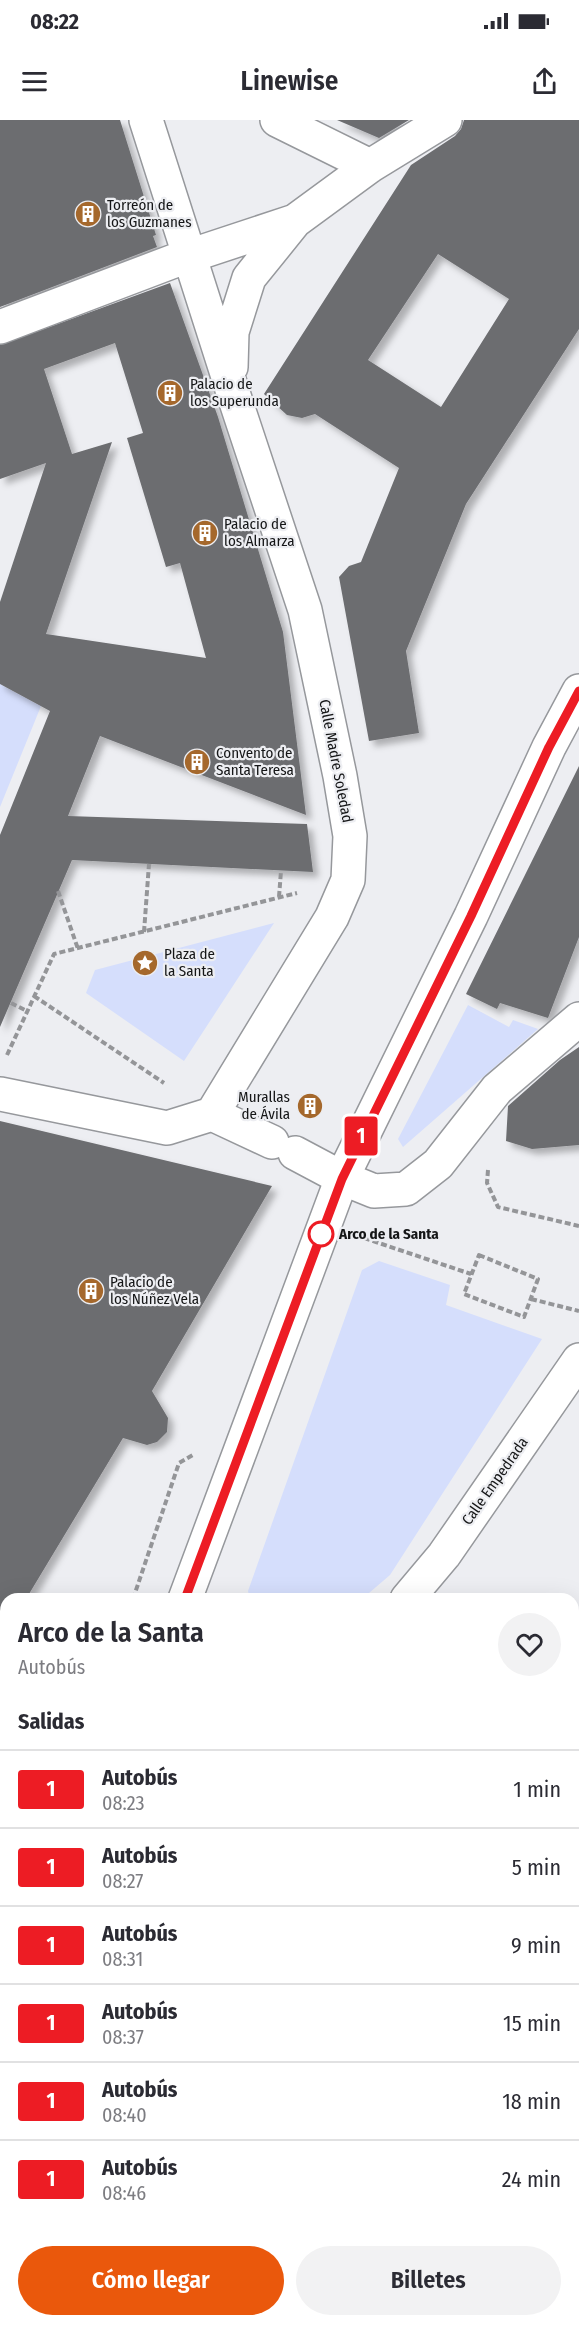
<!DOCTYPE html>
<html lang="es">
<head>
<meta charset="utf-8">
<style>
  body { margin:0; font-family:"Fira Sans Condensed",sans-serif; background:#f2f2f3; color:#2b2b33; height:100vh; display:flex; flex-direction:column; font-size:22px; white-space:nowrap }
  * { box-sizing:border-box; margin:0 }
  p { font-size:20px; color:#7c7c81 }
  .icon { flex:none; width:33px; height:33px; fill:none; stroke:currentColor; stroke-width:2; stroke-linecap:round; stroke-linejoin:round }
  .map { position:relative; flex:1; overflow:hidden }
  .sheet { position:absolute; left:0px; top:1473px; width:579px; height:734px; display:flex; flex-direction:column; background:#fff; border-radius:18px 18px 0 0; box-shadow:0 6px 24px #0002 }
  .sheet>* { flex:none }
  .badge { padding:0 12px; border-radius:4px; font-size:21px; line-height:39px }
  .map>.badge { position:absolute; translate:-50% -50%; box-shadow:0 0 0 3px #fff }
  h2 { padding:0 18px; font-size:22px; line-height:54px }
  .round { display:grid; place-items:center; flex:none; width:63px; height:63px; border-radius:32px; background:#f2f2f3 }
  .summary { display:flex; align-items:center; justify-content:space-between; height:102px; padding:0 18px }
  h1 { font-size:28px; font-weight:600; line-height:45px }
  .action { display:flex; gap:12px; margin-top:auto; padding:12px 18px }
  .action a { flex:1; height:69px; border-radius:36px; background:#ea580c; color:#fff; font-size:24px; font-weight:600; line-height:69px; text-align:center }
  .action a+a { background:#f2f2f3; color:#2b2b33 }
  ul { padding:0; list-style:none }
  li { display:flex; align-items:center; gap:18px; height:78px; padding:0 18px; border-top:2px solid #e1e1e2 }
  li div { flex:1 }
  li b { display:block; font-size:22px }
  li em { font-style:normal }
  li .badge { min-width:66px; font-weight:700; text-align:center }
  .status { display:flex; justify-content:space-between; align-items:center; height:42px; padding:0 30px; background:#fff; direction:ltr }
  .status svg { height:16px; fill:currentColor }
  header { display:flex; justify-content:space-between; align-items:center; height:78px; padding:0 18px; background:#fff; font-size:27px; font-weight:600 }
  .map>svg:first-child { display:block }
</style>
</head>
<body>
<div class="status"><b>08:22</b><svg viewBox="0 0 49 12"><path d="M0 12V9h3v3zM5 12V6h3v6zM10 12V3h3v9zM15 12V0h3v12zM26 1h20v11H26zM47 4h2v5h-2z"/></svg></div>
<header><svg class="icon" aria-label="menu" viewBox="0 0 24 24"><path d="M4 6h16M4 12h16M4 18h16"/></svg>Linewise<svg class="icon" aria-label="share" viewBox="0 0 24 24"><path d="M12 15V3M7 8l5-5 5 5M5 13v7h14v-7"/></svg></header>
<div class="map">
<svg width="579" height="2206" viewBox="0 0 579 2206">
  <defs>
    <filter id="shadow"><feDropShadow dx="5.5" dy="5.5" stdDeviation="3" flood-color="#0004"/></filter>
  </defs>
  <rect width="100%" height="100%" fill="#edeef2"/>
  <path fill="#d5defc" d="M0,564L41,586L0,687Z
    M274,803L184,941L86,873L95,850Z
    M468,885L509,907L513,900L538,909L403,1027L398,1019Z
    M379,1141L450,1165L446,1185L542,1219L390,1455L362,1479H250L248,1471L362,1150Z
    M579,1600V1824L573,1825V1605Z"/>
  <path fill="#6c6d70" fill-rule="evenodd" filter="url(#shadow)" d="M0,0H120L156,115L153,116L157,127L0,187Z
    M337,0H409L379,18Z
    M464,0H579V209L466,384L406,531L419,613L369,621L339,457L349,446L361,442L399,348L315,294L302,298L287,295L264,274L411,45L455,16L461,9ZM438,134L509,179L441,287L368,240Z
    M170,163L218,297L283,512L306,695L100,616L68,696L307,704L313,752L72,740L0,907V715L50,591L0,564V482L46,343L0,359V225ZM115,223L143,313L127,318L166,447L180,443L206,538L46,514L112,322L72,334L44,249Z
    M579,646V817L548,898L500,883L497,889L466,874Z
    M579,927V1025L532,1029L506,1021L508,986L560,940Z
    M0,1001L272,1066L152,1271L168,1298L167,1312L157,1322L147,1325L123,1318L26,1479H6V1512L0,1522Z"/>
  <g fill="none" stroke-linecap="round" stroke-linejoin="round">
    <g stroke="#96989c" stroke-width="36">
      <path id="street" d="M146,0L237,285L305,490L340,656L350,716L348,760L332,797L212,994
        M277,0L370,46
        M0,207L174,141L295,101
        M231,247L232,212L249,158L295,101L370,46L445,0
        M0,974L167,1008L212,994L272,1022
        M295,1033L342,1058L374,1071L406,1069L438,1044L497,969L579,899
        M407,1479L444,1435L579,1240
        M0,1892L6,1881
        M0,2020L6,2004
        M0,2098L6,2102
        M141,2200L148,2206"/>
    </g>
    <g stroke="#96989c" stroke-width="36">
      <path id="secondary" d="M185,1479L342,1058L471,796L549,627L579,571
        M573,2031L579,2041
        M573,2108L579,2093
        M506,2206L510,2200"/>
    </g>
    <path stroke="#949598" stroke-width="4" stroke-dasharray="6 3" stroke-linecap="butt" d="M58,771L78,829
      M279,777L281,751
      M144,812L149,744
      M34,876L164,963
      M11,883L27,891
      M7,935L54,834L297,773
      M488,1050L487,1063L498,1087L579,1106
      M364,1118L471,1154
      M479,1135L538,1159L524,1197L464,1174Z
      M531,1179L579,1191
      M133,1479L179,1343L193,1335
      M0,1768L6,1757"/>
    <use href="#street" stroke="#fff" stroke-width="33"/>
    <use href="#secondary" stroke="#fff" stroke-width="33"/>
  </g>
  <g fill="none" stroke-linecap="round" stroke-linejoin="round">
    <g stroke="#fff" stroke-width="14">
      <path id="line" d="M185,1479L342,1059L471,796L549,627L579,571"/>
    </g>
    <use href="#line" stroke="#ed1c24" stroke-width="9"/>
  </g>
  <defs>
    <g id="building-disc" transform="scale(1.35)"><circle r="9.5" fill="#a5682c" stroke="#edeef2"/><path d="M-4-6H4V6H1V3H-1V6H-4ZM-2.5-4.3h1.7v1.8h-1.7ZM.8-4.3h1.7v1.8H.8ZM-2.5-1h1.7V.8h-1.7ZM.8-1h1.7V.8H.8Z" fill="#fff"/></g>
    <g id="sight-disc" transform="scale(1.35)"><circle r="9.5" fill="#a5682c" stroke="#edeef2"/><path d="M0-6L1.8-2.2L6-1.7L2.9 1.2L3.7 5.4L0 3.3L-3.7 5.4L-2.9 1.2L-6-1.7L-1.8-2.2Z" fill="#fff"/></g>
  </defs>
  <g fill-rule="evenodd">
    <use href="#building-disc" x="88" y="94"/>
    <use href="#building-disc" x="170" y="273"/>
    <use href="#building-disc" x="205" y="413"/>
    <use href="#building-disc" x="197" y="642"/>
    <use href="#sight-disc" x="145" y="843"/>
    <use href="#building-disc" x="310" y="986"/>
    <use href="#building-disc" x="91" y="1171"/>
  </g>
  <circle fill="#fff" stroke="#ed1c24" stroke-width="3" cx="321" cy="1114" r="12"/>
  <g text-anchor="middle" stroke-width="4.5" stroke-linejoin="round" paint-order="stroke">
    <g font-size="15" fill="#151617" stroke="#edeef2" text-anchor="start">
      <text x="107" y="90">Torreón de<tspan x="107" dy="17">los Guzmanes</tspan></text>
      <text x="190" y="269">Palacio de<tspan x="190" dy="17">los Superunda</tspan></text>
      <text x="224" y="409">Palacio de<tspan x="224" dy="17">los Almarza</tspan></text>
      <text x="216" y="638">Convento de<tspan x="216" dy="17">Santa Teresa</tspan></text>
      <text x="164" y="839">Plaza de<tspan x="164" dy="17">la Santa</tspan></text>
      <text x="290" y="982" text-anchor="end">Murallas<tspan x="290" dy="17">de Ávila</tspan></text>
      <text x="110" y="1167">Palacio de<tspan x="110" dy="17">los Núñez Vela</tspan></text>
    </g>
    <g font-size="15" fill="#151617" stroke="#edeef2">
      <text transform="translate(336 641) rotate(79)" y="5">Calle Madre Soledad</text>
      <text transform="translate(495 1361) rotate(-55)" y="5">Calle Empedrada</text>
    </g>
    <g font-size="15" font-weight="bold" fill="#151617" stroke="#edeef2" text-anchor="start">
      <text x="339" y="1119">Arco de la Santa</text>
    </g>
  </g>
</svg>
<b class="badge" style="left:361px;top:1016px;background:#ed1c24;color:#fff">1</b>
<section class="sheet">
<div class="summary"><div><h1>Arco de la Santa</h1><p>Autobús</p></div><a class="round"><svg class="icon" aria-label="heart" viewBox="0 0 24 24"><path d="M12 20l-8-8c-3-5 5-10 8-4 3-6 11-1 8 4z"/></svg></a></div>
<h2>Salidas</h2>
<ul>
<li><span class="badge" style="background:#ed1c24;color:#fff">1</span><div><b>Autobús</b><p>08:23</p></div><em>1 min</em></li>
<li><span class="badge" style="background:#ed1c24;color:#fff">1</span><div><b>Autobús</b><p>08:27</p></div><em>5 min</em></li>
<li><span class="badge" style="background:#ed1c24;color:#fff">1</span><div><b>Autobús</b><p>08:31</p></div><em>9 min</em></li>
<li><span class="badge" style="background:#ed1c24;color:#fff">1</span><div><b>Autobús</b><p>08:37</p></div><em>15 min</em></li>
<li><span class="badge" style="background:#ed1c24;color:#fff">1</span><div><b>Autobús</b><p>08:40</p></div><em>18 min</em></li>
<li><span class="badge" style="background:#ed1c24;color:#fff">1</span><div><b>Autobús</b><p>08:46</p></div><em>24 min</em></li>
</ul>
<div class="action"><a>Cómo llegar</a><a>Billetes</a></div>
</section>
</div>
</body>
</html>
